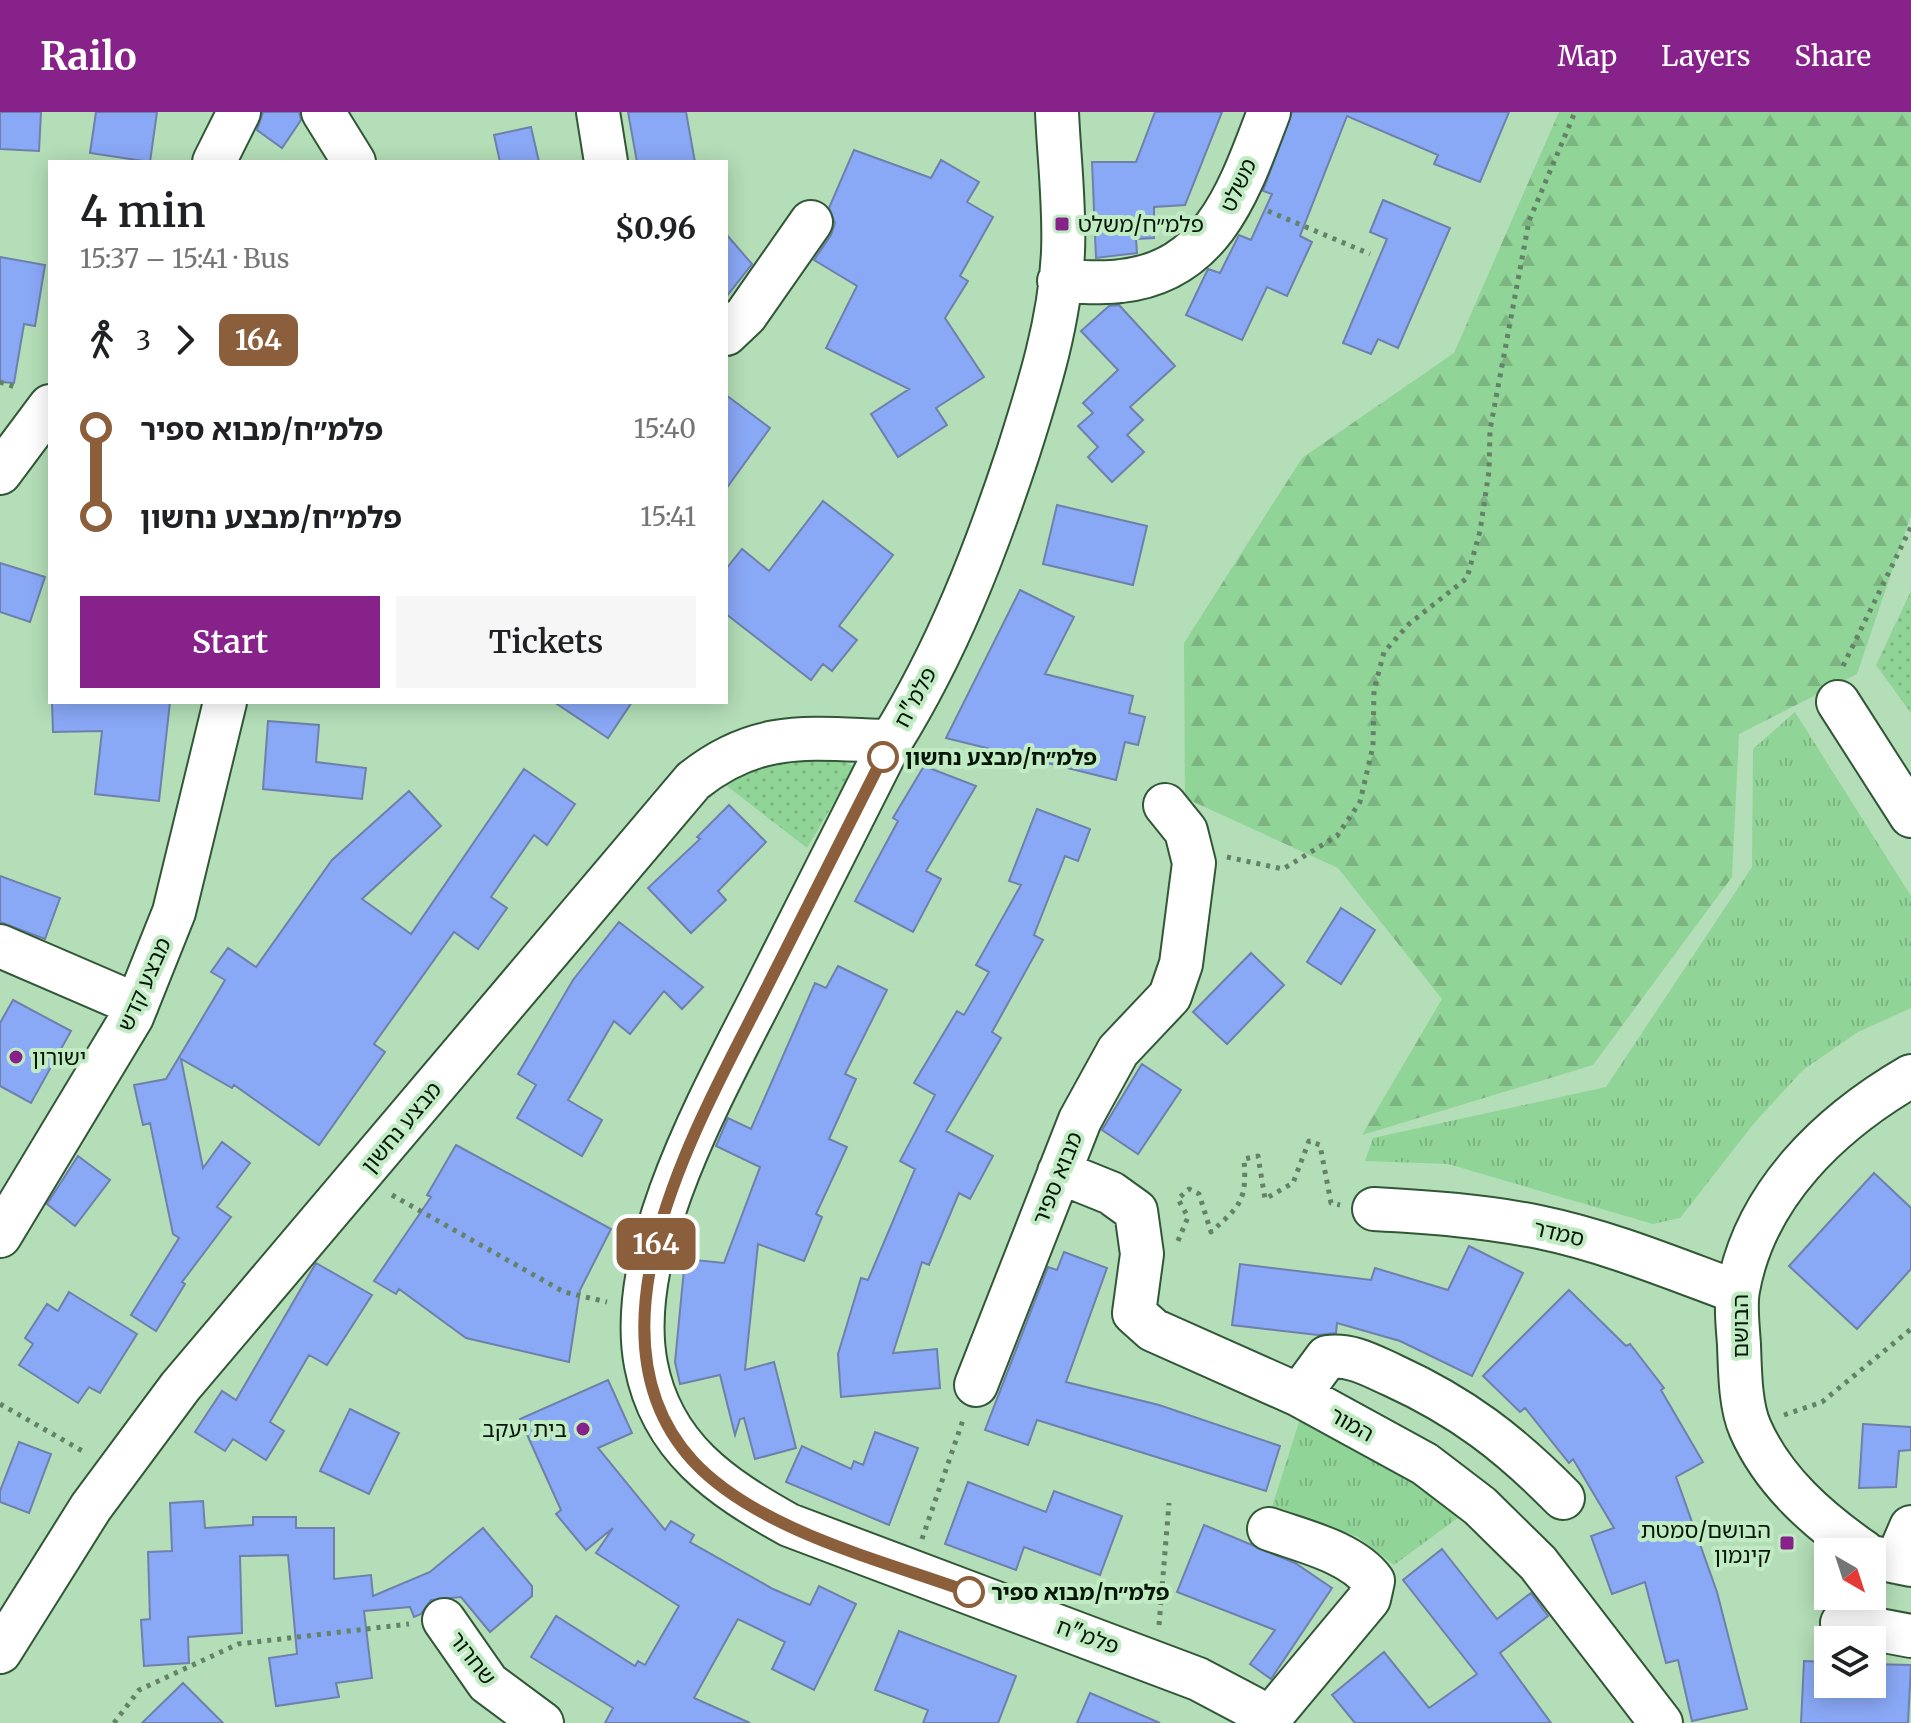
<!DOCTYPE html>
<html lang="en">
<head>
<meta charset="utf-8">
<style>
  body { margin:0; font-family:Merriweather,"Noto Sans Hebrew",serif; background:#f6f6f6; color:#202124; height:100vh; display:flex; flex-direction:column; font-size:30px; white-space:nowrap }
  * { box-sizing:border-box; margin:0 }
  p { font-size:26px; color:#757577 }
  .icon { flex:none; width:44px; height:44px; fill:none; stroke:currentColor; stroke-width:2; stroke-linecap:round; stroke-linejoin:round }
  .map { position:relative; flex:1; overflow:hidden }
  .side { position:absolute; left:48px; top:48px; width:680px; height:544px; display:flex; flex-direction:column; background:#fff; border-radius:0px; box-shadow:0 4px 20px #0003 }
  .side>* { flex:none }
  .badge { padding:0 16px; border-radius:12px; font-size:28px; line-height:52px }
  .needle { width:52px; rotate:141deg }
  .tools { position:absolute; left:1814px; top:1426px; display:grid; gap:16px }
  .tools a { display:grid; place-items:center; width:72px; height:72px; border-radius:0px; background:#fff; box-shadow:0 4px 20px #0003; font-size:40px }
  .map>.badge { position:absolute; translate:-50% -50%; box-shadow:0 0 0 4px #fff }
  .legs { display:flex; align-items:center; gap:12px; height:88px; padding:0 32px; font-size:26px }
  .legs p { margin-inline-start:auto }
  .summary { display:flex; align-items:center; justify-content:space-between; height:136px; padding:0 32px }
  h1 { font-size:44px; font-weight:600; line-height:60px }
  .primary-button { display:flex; gap:16px; margin-top:auto; padding:16px 32px }
  .primary-button a { flex:1; height:92px; border-radius:0px; background:#87228a; color:#fff; font-size:32px; font-weight:600; line-height:92px; text-align:center }
  .primary-button a+a { background:#f6f6f6; color:#202124 }
  ul { padding:0 32px; list-style:none }
  li { display:flex; align-items:center; gap:28px; height:88px; font-size:30px }
  li i { display:grid; place-items:center; width:12px; height:100%; margin:0 10px; background:currentColor }
  li i::after { content:''; width:20px; height:20px; margin:-10px; border:6px solid; border-radius:50%; background:#fff }
  li p { margin-inline-start:auto }
  li:first-child i { background:linear-gradient(#0000 50%,currentColor 0) }
  li:last-child i { background:linear-gradient(currentColor 50%,#0000 0) }
  header { display:flex; align-items:center; gap:48px; box-sizing:border-box; height:112px; padding:0 40px; background:#87228a; color:#fff }
  header strong { font-size:38px }
  nav { display:flex; gap:44px; margin-inline-start:auto; font-size:28px }
  .map>svg:first-child { display:block }
</style>
</head>
<body>
<header>
<strong>Railo</strong>
<nav><a>Map</a><a>Layers</a><a>Share</a></nav>
</header>
<div class="map">
<svg width="1911" height="1611" viewBox="0 0 1911 1611">
  <defs>
    <pattern id="grass-tufts" width="24" height="20" patternUnits="userSpaceOnUse" patternTransform="scale(2)"><rect width="24" height="20" fill="#91d497"/><path d="M3 7l-1-3M5 7V3M7 7l1-3M15 17l-1-3M17 17v-4M19 17l1-3" fill="none" stroke="#7cb581"/></pattern>
    <pattern id="forest-firs" width="22" height="20" patternUnits="userSpaceOnUse" patternTransform="scale(2)"><rect width="22" height="20" fill="#91d497"/><path d="M5 1l3.5 6h-7zM16 11l3.5 6h-7z" fill="#7cb581"/></pattern>
    <pattern id="park-dots" width="8" height="8" patternUnits="userSpaceOnUse" patternTransform="scale(2)"><rect width="8" height="8" fill="#91d497"/><path d="M2 2h.1M6 6h.1" fill="none" stroke="#7cb581" stroke-width="1.8" stroke-linecap="round"/></pattern>
  </defs>
  <rect width="100%" height="100%" fill="#b3deb7"/>
  <path fill="url(#grass-tufts)" d="M1795,600L1911,784V896L1858,920L1803,958L1755,1010L1680,1106L1653,1112L1448,1052L1365,1049L1373,1026L1606,975L1752,755L1753,637Z
    M1300,1307L1426,1375L1459,1405L1394,1453L1358,1425L1272,1395Z"/>
  <path fill="url(#forest-firs)" d="M1559,0H1911V403L1857,562L1739,622L1732,765L1593,953L1362,1023L1442,887L1338,756L1185,686L1184,531L1302,346L1454,241Z"/>
  <path fill="url(#park-dots)" d="M1911,479V601L1876,553Z
    M831,644L855,655L807,736L727,674L755,653Z"/>
  <path fill="#89a8f6" stroke="#6e80ab" stroke-width="2" d="M0,0H41L39,39L0,37Z
    M96,0H157L150,50L90,41Z
    M263,0H299L301,8L282,36L257,18Z
    M628,0H686L695,50H637Z
    M1155,0H1222L1185,93L1154,95V126L1136,127L1137,141L1096,146L1092,50H1136Z
    M1292,0H1509L1480,70L1434,52L1438,43L1347,4L1300,124L1312,130L1287,184L1267,175L1242,228L1186,203L1208,157L1220,161L1239,123L1251,128L1272,82L1263,79Z
    M531,15L539,50H500L494,23Z
    M854,38L931,66L941,48L979,70L967,90L993,105L960,164L968,169L945,206L984,265L936,296L947,313L898,345L871,302L909,277L826,236L857,174L814,148L831,123L835,111L829,96Z
    M1383,88L1450,116L1398,236L1378,227L1371,242L1343,231L1387,127L1370,120Z
    M726,122L752,152L726,185Z
    M0,145L45,153L35,214L24,212L14,271L0,270Z
    M1119,193L1175,254L1130,295L1143,308L1127,323L1144,340L1112,370L1088,345L1098,335L1078,314L1093,301L1083,291L1118,258L1081,219L1109,194Z
    M726,283L770,316L726,377Z
    M823,389L893,443L839,514L857,528L832,559L823,552L811,568L726,502V457L742,437L769,459Z
    M1057,393L1147,414L1133,473L1043,452Z
    M0,451L45,465L30,510L0,500Z
    M1020,478L1074,505L1045,562L1133,584L1129,601L1145,605L1138,633L1125,630L1116,668L946,626Z
    M52,590H170L159,689L95,682L102,619L53,620Z
    M554,590H632L608,626Z
    M268,609L319,613L316,650L366,656L362,687L263,677Z
    M924,654L976,674L926,759L941,767L913,820L855,789L898,709L893,706Z
    M524,657L575,692L547,733L534,723L491,785L507,796L478,837L454,820L374,932L385,940L319,1033L234,973L232,976L181,947L203,1056L222,1030L250,1051L217,1095L231,1105L182,1170L185,1172L156,1219L131,1203L179,1126L173,1122L150,1011L143,1013L134,973L166,967L225,868L211,860L228,836L256,855L332,748L409,679L441,714L362,787L411,822Z
    M729,693L766,730L718,779L726,788L691,821L648,776L700,727L697,725Z
    M1037,697L1090,717L1078,749L1065,744L1034,823L1043,828L992,920L1001,926L946,1019L993,1044L970,1087L959,1081L929,1153L922,1150L893,1241L937,1237L940,1276L841,1285L838,1242L861,1166L868,1168L915,1057L900,1049L935,983L914,971L957,899L964,903L989,860L976,853L1021,773L1009,769Z
    M0,764L60,786L45,827L0,810Z
    M1341,796L1375,818L1341,872L1307,850Z
    M619,810L703,875L682,897L664,879L630,922L614,909L568,988L602,1008L582,1044L517,1006L536,973L518,962L573,868Z
    M1251,841L1284,873L1227,932L1193,900Z
    M838,854L887,878L845,962L856,967L829,1027L847,1035L816,1102L822,1105L804,1149L758,1132L745,1258L774,1250L796,1336L755,1347L744,1306L740,1307L735,1323L720,1263L680,1272L675,1250L685,1147L724,1151L760,1055L716,1034L728,1006L751,1017L815,871L826,876Z
    M13,888L71,919L31,991L0,974V911Z
    M1142,952L1181,978L1138,1042L1102,1018Z
    M456,1033L611,1117L580,1178L569,1250L466,1226L399,1177L396,1182L374,1169L431,1085L427,1083Z
    M78,1044L110,1068L75,1114L47,1092Z
    M1874,1061L1911,1096V1157L1857,1217L1789,1154Z
    M1469,1134L1523,1161L1472,1264L1400,1229L1337,1211L1336,1221L1318,1223L1232,1213L1240,1152L1371,1168L1375,1156L1448,1178Z
    M1064,1140L1107,1156L1066,1270L1159,1293L1280,1334L1266,1379L1037,1308L1028,1333L985,1318L1048,1155L1057,1158Z
    M316,1151L372,1183L327,1253L309,1243L270,1310L284,1319L266,1348L233,1327L225,1339L195,1320L222,1279L236,1288Z
    M1569,1178L1626,1234L1630,1232L1664,1276L1661,1278L1703,1350L1676,1365L1717,1480L1747,1597L1692,1609L1678,1548L1666,1551L1645,1470L1612,1482L1591,1424L1614,1416L1573,1347L1569,1351L1525,1296L1520,1300L1483,1264Z
    M69,1180L137,1222L100,1281L89,1275L78,1291L19,1253L33,1232L25,1226L47,1192L58,1199Z
    M608,1268L632,1321L598,1336L665,1418L671,1409L694,1423L690,1430L773,1477L810,1493L819,1474L856,1492L814,1578L772,1557L785,1530L738,1507L694,1586L750,1611H605L613,1596L531,1545L556,1504L635,1554L638,1549L645,1553L679,1494L596,1441L613,1416L586,1438L556,1402L561,1398L520,1307Z
    M350,1297L399,1321L369,1382L320,1359Z
    M1863,1312L1911,1315V1338L1899,1339L1896,1375L1859,1376Z
    M875,1320L918,1336L889,1413L786,1370L802,1334L851,1357L854,1349L863,1353Z
    M19,1330L51,1342L29,1401L0,1390V1379Z
    M968,1370L1046,1400L1054,1379L1122,1404L1100,1463L1024,1435L1016,1458L945,1432Z
    M203,1389L205,1416L253,1413V1405H296V1416H334V1467L371,1463L373,1484L430,1460L483,1416L532,1474V1484L490,1520L461,1485L431,1488L421,1502L414,1505L410,1495L364,1499L372,1566L336,1571L339,1585L276,1594L269,1546L297,1542L288,1443L240,1444L242,1521L188,1525L189,1551L144,1554L141,1508L150,1507L148,1440L172,1439L170,1391Z
    M1204,1413L1295,1451L1332,1476L1271,1567L1250,1552L1275,1518L1177,1480Z
    M1442,1437L1497,1507L1531,1481L1548,1504L1500,1541L1551,1611H1355L1332,1583L1384,1540L1429,1596L1477,1562L1403,1468Z
    M899,1519L1016,1564L998,1611H923L928,1598L875,1578Z
    M1804,1549L1828,1550V1572H1872V1552L1911,1553L1908,1611H1801Z
    M183,1571L223,1611H142Z
    M1090,1581L1160,1611H1077Z"/>
  <g fill="none" stroke-linecap="round" stroke-linejoin="round">
    <g stroke="#315736" stroke-width="46">
      <path id="minor" d="M323,0L354,50
        M598,0L606,50
        M1057,0C1059,46 1065,94 1063,140C1060,209 1039,275 1018,341C985,441 947,539 891,629C851,708 811,788 771,867C719,971 623,1134 646,1253C662,1336 721,1375 789,1413L1198,1567L1253,1596L1272,1611
        M214,50L239,0
        M1059,169C1079,169 1101,172 1121,169C1214,159 1240,76 1269,0
        M726,222L746,203L811,110
        M0,361L50,294
        M1838,590L1911,704
        M0,834L137,893
        M1059,1060L1111,1081L1136,1099L1142,1142L1134,1201L1153,1218L1299,1283L1425,1352L1480,1394L1538,1451L1661,1611
        M1374,1097C1429,1100 1484,1104 1539,1115C1607,1129 1672,1156 1737,1180
        M0,1124L132,905L174,800L225,590
        M976,1273L1080,1008L1118,939L1170,884L1181,852L1194,751L1186,719L1165,693
        M1299,1283L1327,1245C1351,1242 1370,1253 1392,1263C1462,1295 1509,1331 1563,1386
        M1864,1440C1818,1408 1773,1369 1750,1316C1740,1293 1740,1258 1739,1233C1738,1215 1735,1195 1738,1178C1755,1082 1830,1011 1911,964
        M1872,1445L1911,1453
        M1896,1450L1911,1415
        M444,1508L488,1571L542,1611
        M1842,1511L1911,1524
        M0,1540L91,1395L180,1275L693,669C759,616 812,627 891,629
        M1268,1608L1369,1487L1373,1469C1352,1440 1302,1429 1269,1417"/>
    </g>
    <path stroke="#648267" stroke-width="5" stroke-dasharray="4 6" stroke-linecap="butt" d="M1268,99L1370,142
      M0,270L18,276
      M1843,554L1911,415
      M1227,745L1283,757L1337,724L1360,690L1373,634L1374,578L1384,540L1409,512L1467,466L1480,419L1489,359L1490,318L1529,109L1575,0
      M392,1083L564,1180L607,1190
      M1178,1129L1188,1105L1178,1087L1189,1077L1199,1082L1211,1120C1241,1093 1247,1089 1244,1047L1258,1044L1265,1087L1293,1071L1309,1029L1320,1033L1331,1091L1340,1093
      M0,1292L86,1341
      M1784,1303L1822,1290L1911,1217
      M922,1427L963,1308
      M1159,1513L1169,1391
      M114,1611L139,1578L238,1532L409,1512"/>
    <use href="#minor" stroke="#fff" stroke-width="42"/>
  </g>
  <g fill="none" stroke-linecap="round" stroke-linejoin="round">
    <g stroke="#fff" stroke-width="18">
      <path id="line-1" d="M883,645C844,723 805,800 766,877C702,1004 574,1219 693,1349C757,1418 881,1448 969,1480"/>
    </g>
    <use href="#line-1" stroke="#8b5e3c" stroke-width="12"/>
  </g>
  <g fill="#87228a" stroke="#c0ebc3" stroke-width="3">
    <rect x="1054" y="104" width="16" height="16" rx="4"/>
    <circle cx="16" cy="945" r="8"/>
    <circle cx="583" cy="1317" r="8"/>
    <rect x="1779" y="1423" width="16" height="16" rx="4"/>
  </g>
  <g fill="#fff" stroke="#8b5e3c" stroke-width="4">
    <circle cx="883" cy="645" r="14"/>
    <circle cx="969" cy="1480" r="14"/>
  </g>
  <g text-anchor="middle" stroke-width="8" stroke-linejoin="round" paint-order="stroke">
    <g font-size="22" fill="#061608" stroke="#c0ebc3">
      <text transform="translate(1238 73) rotate(-65)" y="8">משלט</text>
      <text transform="translate(915 585) rotate(-62)" y="8">פלמ"ח</text>
      <text transform="translate(144 872) rotate(-66)" y="8">מבצע קדש</text>
      <text transform="translate(401 1015) rotate(-50)" y="8">מבצע נחשון</text>
      <text transform="translate(1057 1066) rotate(-68)" y="8">מבוא ספיר</text>
      <text transform="translate(1559 1121) rotate(13)" y="8">סמדר</text>
      <text transform="translate(1740 1214) rotate(-90)" y="8">הבושם</text>
      <text transform="translate(1352 1312) rotate(29)" y="8">המור</text>
      <text transform="translate(1088 1524) rotate(20)" y="8">פלמ"ח</text>
      <text transform="translate(473 1546) rotate(52)" y="8">שחרור</text>
    </g>
    <g font-size="22" fill="#061608" stroke="#c0ebc3" text-anchor="start">
      <text x="1078" y="120">פלמ״ח/משלט</text>
      <text x="32" y="953">ישורון</text>
      <text x="567" y="1325" text-anchor="end">בית יעקב</text>
      <text x="1771" y="1426" text-anchor="end">הבושם/סמטת<tspan x="1771" dy="25">קינמון</tspan></text>
    </g>
    <g font-size="22" font-weight="bold" fill="#061608" stroke="#c0ebc3" text-anchor="start">
      <text x="905" y="653">פלמ״ח/מבצע נחשון</text>
      <text x="991" y="1488">פלמ״ח/מבוא ספיר</text>
    </g>
  </g>
</svg>
<div class="tools">
<a><svg class="needle" viewBox="-14 -14 28 28"><path d="M0-13l5 13h-10z" fill="#e53935"/><path d="M0 13l5-13h-10z" fill="#757577"/></svg></a>
<a><svg class="icon" aria-label="layers" viewBox="0 0 24 24"><path d="M12 4l9 5-9 5-9-5zM3 14l9 5 9-5"/></svg></a>
</div>
<b class="badge" style="left:656px;top:1132px;background:#8b5e3c;color:#fff">164</b>
<section class="side">
<div class="summary"><div><h1>4 min</h1><p>15:37 – 15:41 · Bus</p></div><b>$0.96</b></div>
<div class="legs"><svg class="icon" aria-label="walk" viewBox="0 0 24 24"><circle cx="13" cy="4" r="2"/><path d="M13 8l-2 6 4 7M11 14l-3 7M7 12l3-4h3l4 4"/></svg>3<svg class="icon" aria-label="forward" viewBox="0 0 24 24"><path d="M9 5l7 7-7 7"/></svg><b class="badge" style="background:#8b5e3c;color:#fff">164</b></div>
<ul>
<li><i style="color:#8b5e3c"></i><b>פלמ״ח/מבוא ספיר</b><p>15:40</p></li>
<li><i style="color:#8b5e3c"></i><b>פלמ״ח/מבצע נחשון</b><p>15:41</p></li>
</ul>
<div class="primary-button"><a>Start</a><a>Tickets</a></div>
</section>
</div>
</body>
</html>
